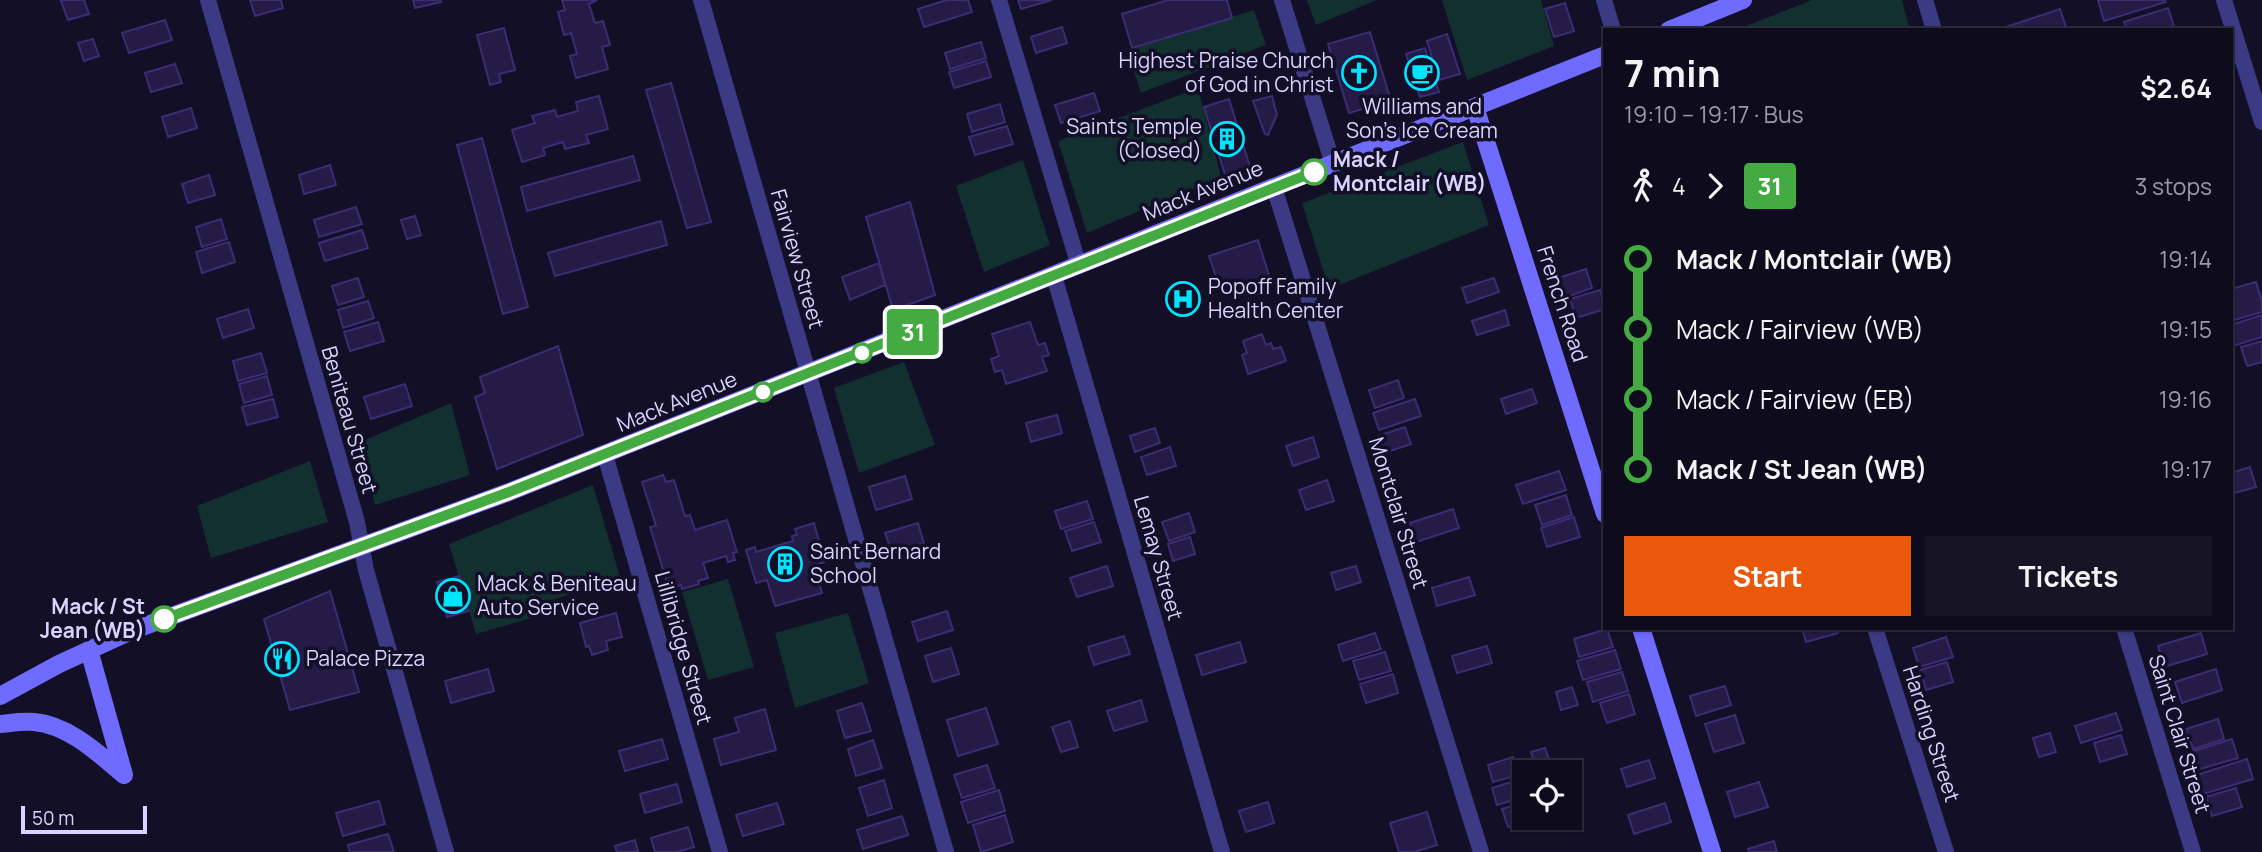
<!DOCTYPE html>
<html lang="en">
<head>
<meta charset="utf-8">
<style>
  body { margin:0; font-family:Manrope,sans-serif; background:#171425; color:#f1f3f6; height:100vh; display:flex; flex-direction:column; font-size:26px; white-space:nowrap }
  * { box-sizing:border-box; margin:0 }
  p { font-size:23px; color:#9b9ba3 }
  .icon { flex:none; width:38px; height:38px; fill:none; stroke:currentColor; stroke-width:2; stroke-linecap:round; stroke-linejoin:round }
  .map { position:relative; flex:1; overflow:hidden }
  .details { position:absolute; left:1603px; top:28px; width:630px; height:602px; display:flex; flex-direction:column; background:#0e0b1c; border-radius:0px; box-shadow:0 2px 5px #0004,0 0 0 2px #2e2b3b }
  .details>* { flex:none }
  .badge { padding:0 14px; border-radius:5px; font-size:24px; line-height:46px }
  .controls { position:absolute; left:1512px; top:760px; display:grid; gap:14px }
  .controls a { display:grid; place-items:center; width:70px; height:70px; border-radius:0px; background:#0e0b1c; box-shadow:0 2px 5px #0004,0 0 0 2px #2e2b3b; font-size:35px }
  .scale { position:absolute; left:21px; bottom:18px; width:126px; box-sizing:border-box; padding-left:7px; border:4px solid #d9d4ff; border-top:0; font-size:19px; line-height:24px; white-space:nowrap; color:#d9d4ff; -webkit-text-stroke:5px #130f26; paint-order:stroke }
  .map>.badge { position:absolute; translate:-50% -50%; box-shadow:0 0 0 4px #fff }
  .legs { display:flex; align-items:center; gap:10px; height:77px; padding:0 21px; font-size:23px }
  .legs p { margin-inline-start:auto }
  .summary { display:flex; align-items:center; justify-content:space-between; height:119px; padding:0 21px }
  h1 { font-size:38px; font-weight:700; line-height:52px }
  .action { display:flex; gap:14px; margin-top:auto; padding:14px 21px }
  .action a { flex:1; height:80px; border-radius:0px; background:#ea580c; color:#fff; font-size:28px; font-weight:700; line-height:80px; text-align:center }
  .action a+a { background:#171425; color:#f1f3f6 }
  ul { padding:0 21px; list-style:none }
  li { display:flex; align-items:center; gap:24px; height:70px; font-size:26px }
  li i { display:grid; place-items:center; width:10px; height:100%; margin:0 9px; background:currentColor }
  li i::after { content:''; width:18px; height:18px; margin:-9px; border:5px solid; border-radius:50%; background:#0e0b1c }
  li p { margin-inline-start:auto }
  li:first-child i { background:linear-gradient(#0000 50%,currentColor 0) }
  li:last-child i { background:linear-gradient(currentColor 50%,#0000 0) }
  .map>svg:first-child { display:block }
</style>
</head>
<body>
<div class="map">
<svg width="2262" height="852" viewBox="0 0 2262 852">
  <rect width="100%" height="100%" fill="#130f26"/>
  <path fill="#12302f" d="M1307,0H1377L1316,25Z
    M1442,0H1541L1554,46L1467,80Z
    M1812,0H1902L1910,30H1736Z
    M1254,10L1266,45L1141,93L1127,49Z
    M1198,88L1221,177L1087,233L1058,141Z
    M1463,142L1489,225L1329,289L1302,203Z
    M1023,160L1050,245L984,272L956,186Z
    M904,362L935,445L859,473L834,388Z
    M451,403L470,475L375,505L358,443Z
    M310,461L328,522L211,558L197,506Z
    M593,485L621,580L544,602L546,614L476,634L449,544Z
    M728,579L754,667L708,680L682,592Z
    M848,613L869,683L795,708L775,633Z"/>
  <path fill="#241b47" stroke="#3b2d73" stroke-width="2" d="M66,0H84L89,14L68,20L61,1Z
    M250,0H281L283,8L255,16Z
    M413,0H440L441,2L415,8Z
    M562,0H597L589,4L595,23L603,21L610,45L602,47L608,69L576,78L570,56L577,54L571,33L564,35L558,12L565,10Z
    M947,0H968L972,12L924,27L918,9Z
    M1018,0H1052L1021,9Z
    M1168,0H1227L1232,18L1132,48L1122,14Z
    M2098,0H2165L2166,2L2104,21Z
    M1565,3L1574,31L1554,37L1545,9Z
    M2168,8L2175,30H2127L2124,22Z
    M2060,9L2067,30H1997Z
    M165,20L172,40L129,53L122,33Z
    M1062,27L1067,43L1036,53L1031,37Z
    M504,28L515,70L499,74L501,82L490,85L477,35Z
    M1370,32L1391,101L1349,113L1328,44Z
    M1447,34L1460,74L1439,80L1427,41Z
    M93,39L99,56L84,61L78,43Z
    M981,42L986,58L950,69L945,53Z
    M1425,48L1439,92L1420,97L1406,54Z
    M986,61L991,77L954,88L949,72Z
    M175,64L182,83L151,92L145,73Z
    M671,83L711,222L687,228L646,90Z
    M1094,93L1100,111L1061,123L1055,105Z
    M599,96L608,129L586,135L589,143L565,149L563,142L543,148L545,155L522,162L512,130L535,123L532,116L555,110L557,117L578,111L576,102Z
    M1272,96L1277,115L1268,135L1265,134L1253,101Z
    M1229,99L1251,170L1226,178L1204,107Z
    M1000,104L1005,122L972,132L967,114Z
    M191,108L197,128L168,137L162,117Z
    M1007,126L1013,144L975,155L969,137Z
    M482,138L528,307L503,314L457,145Z
    M633,156L640,180L527,211L521,187Z
    M330,165L336,185L304,194L299,175Z
    M209,175L215,195L188,203L182,184Z
    M910,202L935,295L893,310L866,217Z
    M356,207L362,224L319,237L314,220Z
    M415,216L421,235L407,239L401,220Z
    M221,219L227,239L202,247L196,227Z
    M661,221L667,245L555,276L548,253Z
    M362,230L368,248L325,261L319,243Z
    M1258,240L1270,279L1222,295L1209,256Z
    M229,242L235,262L202,273L196,252Z
    M879,263L885,285L850,300L842,277Z
    M1586,269L1592,288L1564,298L1558,278Z
    M358,278L364,297L338,305L332,286Z
    M1494,278L1499,292L1467,303L1462,288Z
    M2256,282L2262,301V312L2231,321V289Z
    M1600,290L1605,309L1576,318L1570,299Z
    M368,301L374,318L343,328L338,310Z
    M248,309L254,328L223,338L217,319Z
    M1505,310L1509,325L1477,335L1472,321Z
    M2262,315V337L2233,346L2231,325Z
    M378,322L384,341L350,351L344,332Z
    M1030,322L1038,345L1045,343L1049,355L1042,357L1047,371L1006,384L1002,370L995,372L991,359L999,356L992,334Z
    M1262,334L1266,345L1271,343L1273,349L1281,347L1286,361L1248,374L1242,355L1247,353L1243,341Z
    M2262,341V362L2247,366L2241,347Z
    M558,346L583,435L497,469L475,397L485,393L480,377Z
    M261,353L267,373L238,381L233,361Z
    M267,376L272,395L244,403L239,384Z
    M1398,380L1404,398L1375,408L1369,390Z
    M405,384L412,406L371,419L364,397Z
    M1532,389L1537,403L1506,414L1501,399Z
    M273,399L278,417L247,425L242,407Z
    M1415,399L1421,416L1379,430L1373,413Z
    M1057,415L1062,433L1031,442L1026,423Z
    M1405,427L1411,444L1384,453L1378,436Z
    M1155,428L1160,443L1135,452L1130,436Z
    M1313,437L1319,457L1293,466L1286,446Z
    M1170,447L1176,466L1147,475L1141,457Z
    M2250,467L2256,487L2231,494V473Z
    M1559,471L1566,490L1523,504L1516,485Z
    M663,475L666,482L674,480L685,516L690,515L695,530L727,520L737,552L733,553L735,560L728,562L726,556L703,563L708,578L698,581L699,584L682,589L681,585L669,589L650,527L656,526L642,482Z
    M905,476L912,499L876,510L869,487Z
    M1327,480L1334,501L1306,510L1299,490Z
    M1566,495L1572,515L1542,525L1535,505Z
    M1087,501L1093,519L1061,529L1055,511Z
    M1453,509L1459,528L1416,542L1410,523Z
    M1189,513L1195,532L1169,541L1162,522Z
    M1574,517L1580,537L1547,547L1541,528Z
    M1094,522L1101,542L1072,551L1065,531Z
    M814,523L825,562L814,565L822,593L775,606L767,580L756,583L746,550L755,547L756,552L793,541L792,536L797,535L795,529Z
    M918,523L924,543L892,553L885,533Z
    M1190,537L1195,554L1173,561L1168,544Z
    M1107,566L1113,586L1077,597L1070,578Z
    M1356,566L1361,582L1336,590L1331,573Z
    M459,576L468,611L447,617L437,582Z
    M1469,577L1475,595L1437,606L1432,588Z
    M330,591L359,692L290,710L264,619Z
    M947,611L953,630L918,641L912,622Z
    M616,613L622,637L606,641L608,650L592,655L589,646L586,647L580,623Z
    M1802,628H1836L1838,633L1806,642Z
    M1607,629L1613,647L1579,657L1574,639Z
    M1375,633L1381,649L1343,661L1338,645Z
    M2201,633L2207,654L2164,667L2158,646Z
    M1124,636L1130,654L1094,665L1088,647Z
    M1946,637L1953,657L1919,667L1913,648Z
    M1240,642L1246,662L1202,675L1196,655Z
    M1487,646L1492,663L1457,673L1452,656Z
    M951,648L959,674L933,682L925,656Z
    M1615,650L1621,669L1583,680L1577,661Z
    M1385,652L1391,671L1359,680L1353,661Z
    M1947,662L1953,682L1926,690L1920,670Z
    M488,669L494,691L451,703L445,681Z
    M2216,669L2222,690L2182,703L2175,682Z
    M1622,672L1628,691L1593,702L1587,682Z
    M1393,674L1398,693L1366,703L1360,684Z
    M1725,686L1731,705L1696,716L1690,696Z
    M1572,687L1578,705L1561,710L1556,692Z
    M1629,694L1635,714L1607,723L1600,703Z
    M1141,700L1147,721L1114,731L1107,711Z
    M862,703L871,731L845,738L837,711Z
    M986,708L998,744L958,756L947,720Z
    M765,709L776,750L721,765L714,739L739,732L735,718Z
    M2116,713L2122,730L2081,743L2075,726Z
    M1735,715L1744,743L1714,752L1705,724Z
    M2218,719L2224,739L2193,749L2186,729Z
    M1070,721L1078,747L1061,752L1052,727Z
    M2050,733L2056,752L2039,757L2033,738Z
    M2121,735L2127,754L2100,762L2094,743Z
    M662,739L668,759L625,771L619,751Z
    M2232,739L2238,758L2200,769L2194,751Z
    M873,740L882,768L856,776L848,749Z
    M1545,748L1550,762L1535,767L1531,752Z
    M1513,757L1518,775L1493,782L1488,765Z
    M2247,759L2253,779L2203,794L2197,775Z
    M1649,760L1655,778L1627,787L1621,769Z
    M987,765L995,788L962,798L954,775Z
    M884,780L892,808L868,816L859,788Z
    M1518,780L1523,797L1497,805L1492,788Z
    M1759,782L1768,807L1735,817L1727,792Z
    M677,784L682,802L645,813L640,794Z
    M2236,788L2242,807L2212,816L2206,797Z
    M999,790L1005,811L968,823L961,802Z
    M379,801L385,824L343,836L336,813Z
    M1268,802L1274,823L1246,832L1239,811Z
    M1524,802V817H1532L1533,820L1508,827L1502,809Z
    M777,803L784,824L743,836L736,815Z
    M1665,803L1671,822L1634,834L1628,815Z
    M1427,812L1437,845L1414,852H1399L1390,823Z
    M1005,815L1013,842L981,852L973,825Z
    M902,816L908,835L863,849L857,830Z
    M688,827L694,847L677,852H655L651,838Z
    M388,834L394,852H350L348,845Z
    M635,840L638,852H617L615,846Z
    M1774,841L1777,852H1749L1748,849Z"/>
  <g fill="none" stroke-linecap="round" stroke-linejoin="round">
    <path stroke="#3d3a85" stroke-width="16" d="M208,0L357,522L366,570L446,852
      M701,0L946,852
      M999,0L1079,266
      M1282,0L1333,164
      M1604,0L1613,30
      M1925,0L1934,30
      M2224,0L2262,122
      M1274,187L1481,852
      M1054,276L1222,852
      M605,455L720,852
      M1875,628L1946,852
      M2124,628L2193,852"/>
    <path stroke="#6f6bff" stroke-width="18" d="M1669,30L1743,0
      M1475,107L1605,514
      M1641,628L1712,852
      M89,650L124,775
      M0,696L59,664L131,631L509,492L1605,55
      M0,724C11,723 23,721 34,722C69,725 99,754 124,775"/>
  </g>
  <g fill="none" stroke-linecap="round" stroke-linejoin="round">
    <g stroke="#fff" stroke-width="16">
      <path id="line-1" d="M164,619L509,492L1314,172"/>
    </g>
    <use href="#line-1" stroke="#44aa42" stroke-width="10"/>
  </g>
  <defs>
    <g id="church-ring" transform="scale(1.75)"><circle r="9.5" fill="#130f26" stroke="#00e5ff" stroke-width="1.5"/><path d="M-1.2-6h2.4v3.5h3.3v2.4h-3.3V6h-2.4V-.1h-3.3v-2.4h3.3Z" fill="#00e5ff"/></g>
    <g id="cafe-ring" transform="scale(1.75)"><circle r="9.5" fill="#130f26" stroke="#00e5ff" stroke-width="1.5"/><path d="M-5.5-4.5H6V0H3Q3 3.5 0 3.5H-2.5Q-5.5 3.5-5.5 0ZM3-3.2v2h1.7v-2ZM-6 4.5H4V6H-6Z" fill="#00e5ff"/></g>
    <g id="building-ring" transform="scale(1.75)"><circle r="9.5" fill="#130f26" stroke="#00e5ff" stroke-width="1.5"/><path d="M-4-6H4V6H1V3H-1V6H-4ZM-2.5-4.3h1.7v1.8h-1.7ZM.8-4.3h1.7v1.8H.8ZM-2.5-1h1.7V.8h-1.7ZM.8-1h1.7V.8H.8Z" fill="#00e5ff"/></g>
    <g id="hospital-ring" transform="scale(1.75)"><circle r="9.5" fill="#130f26" stroke="#00e5ff" stroke-width="1.5"/><path d="M-5-5h3v3.5h4V-5h3V5h-3V1.5h-4V5h-3Z" fill="#00e5ff"/></g>
    <g id="shop-ring" transform="scale(1.75)"><circle r="9.5" fill="#130f26" stroke="#00e5ff" stroke-width="1.5"/><path d="M-5-2.5h2.3a2.7 3.5 0 0 1 5.4 0H5L5.5 6h-11ZM-1.5-2.5h3a1.5 2.3 0 0 0-3 0Z" fill="#00e5ff"/></g>
    <g id="restaurant-ring" transform="scale(1.75)"><circle r="9.5" fill="#130f26" stroke="#00e5ff" stroke-width="1.5"/><path d="M-5-6h1v4h1v-4h1v4h1v-4h1v5L-1.5 .5V6h-2V.5L-5-1ZM5-6V6H3V1.5H1.5Q1.5-4 5-6Z" fill="#00e5ff"/></g>
  </defs>
  <g fill-rule="evenodd">
    <use href="#church-ring" x="1359" y="73"/>
    <use href="#cafe-ring" x="1422" y="73"/>
    <use href="#building-ring" x="1227" y="139"/>
    <use href="#hospital-ring" x="1183" y="299"/>
    <use href="#building-ring" x="785" y="564"/>
    <use href="#shop-ring" x="453" y="596"/>
    <use href="#restaurant-ring" x="282" y="659"/>
  </g>
  <g fill="#fff" stroke="#44aa42" stroke-width="3.5">
    <circle cx="1314" cy="172" r="12"/>
    <circle cx="862" cy="353" r="9"/>
    <circle cx="763" cy="392" r="9"/>
    <circle cx="164" cy="619" r="12"/>
  </g>
  <g text-anchor="middle" stroke-width="7" stroke-linejoin="round" paint-order="stroke">
    <g font-size="21" fill="#d9d4ff" stroke="#130f26" text-anchor="start">
      <text x="1334" y="68" text-anchor="end">Highest Praise Church<tspan x="1334" dy="24">of God in Christ</tspan></text>
      <text x="1422" y="114" text-anchor="middle">Williams and<tspan x="1422" dy="24">Son's Ice Cream</tspan></text>
      <text x="1202" y="134" text-anchor="end">Saints Temple<tspan x="1202" dy="24">(Closed)</tspan></text>
      <text x="1208" y="294">Popoff Family<tspan x="1208" dy="24">Health Center</tspan></text>
      <text x="810" y="559">Saint Bernard<tspan x="810" dy="24">School</tspan></text>
      <text x="477" y="591">Mack &amp; Beniteau<tspan x="477" dy="24">Auto Service</tspan></text>
      <text x="306" y="666">Palace Pizza</text>
    </g>
    <g font-size="21" font-weight="bold" fill="#d9d4ff" stroke="#130f26" text-anchor="start">
      <text x="1333" y="167">Mack /<tspan x="1333" dy="24">Montclair (WB)</tspan></text>
      <text x="145" y="614" text-anchor="end">Mack / St<tspan x="145" dy="24">Jean (WB)</tspan></text>
    </g>
    <g font-size="21" fill="#d9d4ff" stroke="#130f26">
      <text transform="translate(1203 191) rotate(-22)" y="7">Mack Avenue</text>
      <text transform="translate(797 259) rotate(74)" y="7">Fairview Street</text>
      <text transform="translate(1562 304) rotate(72)" y="7">French Road</text>
      <text transform="translate(677 402) rotate(-22)" y="7">Mack Avenue</text>
      <text transform="translate(349 420) rotate(74)" y="7">Beniteau Street</text>
      <text transform="translate(1398 513) rotate(73)" y="7">Montclair Street</text>
      <text transform="translate(1158 558) rotate(74)" y="7">Lemay Street</text>
      <text transform="translate(683 648) rotate(74)" y="7">Lillibridge Street</text>
      <text transform="translate(1931 734) rotate(72)" y="7">Harding Street</text>
      <text transform="translate(2179 734) rotate(73)" y="7">Saint Clair Street</text>
    </g>
  </g>
</svg>
<div class="controls">
<a><svg class="icon" aria-label="locate" viewBox="0 0 24 24"><circle cx="12" cy="12" r="6"/><path d="M12 2v4M12 18v4M2 12h4M18 12h4"/></svg></a>
</div>
<div class="scale">50 m</div>
<b class="badge" style="left:913px;top:332px;background:#44aa42;color:#fff">31</b>
<section class="details">
<div class="summary"><div><h1>7 min</h1><p>19:10 – 19:17 · Bus</p></div><b>$2.64</b></div>
<div class="legs"><svg class="icon" aria-label="walk" viewBox="0 0 24 24"><circle cx="13" cy="4" r="2"/><path d="M13 8l-2 6 4 7M11 14l-3 7M7 12l3-4h3l4 4"/></svg>4<svg class="icon" aria-label="forward" viewBox="0 0 24 24"><path d="M9 5l7 7-7 7"/></svg><b class="badge" style="background:#44aa42;color:#fff">31</b><p>3 stops</p></div>
<ul>
<li><i style="color:#44aa42"></i><b>Mack / Montclair (WB)</b><p>19:14</p></li>
<li><i style="color:#44aa42"></i><span>Mack / Fairview (WB)</span><p>19:15</p></li>
<li><i style="color:#44aa42"></i><span>Mack / Fairview (EB)</span><p>19:16</p></li>
<li><i style="color:#44aa42"></i><b>Mack / St Jean (WB)</b><p>19:17</p></li>
</ul>
<div class="action"><a>Start</a><a>Tickets</a></div>
</section>
</div>
</body>
</html>
